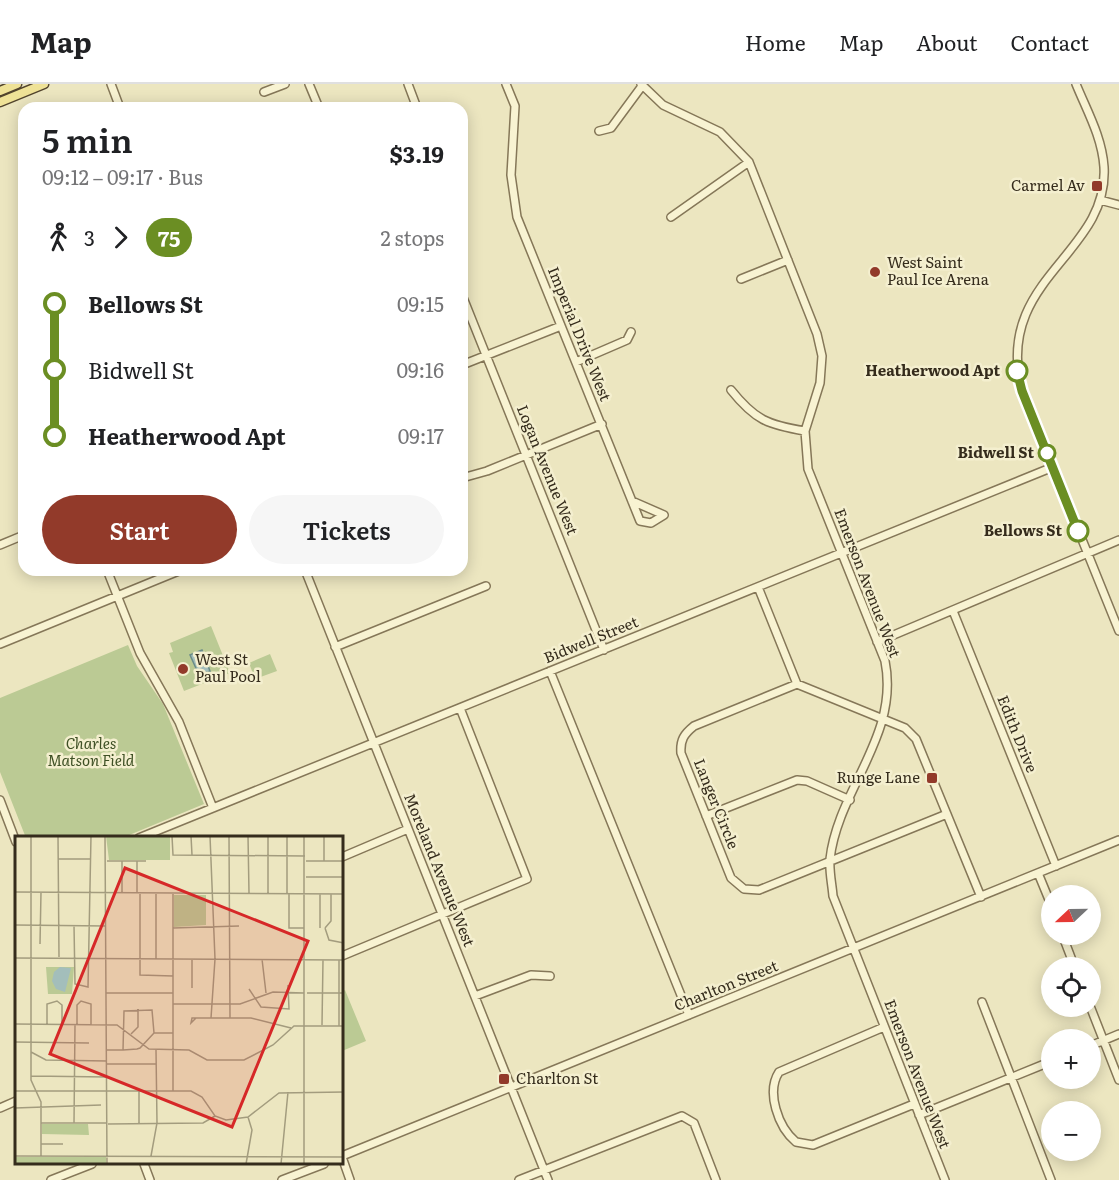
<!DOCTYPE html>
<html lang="en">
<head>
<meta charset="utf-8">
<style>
  body { margin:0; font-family:Literata,serif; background:#f6f6f6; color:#202124; height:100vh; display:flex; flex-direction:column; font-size:22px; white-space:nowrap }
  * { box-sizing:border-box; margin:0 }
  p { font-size:20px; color:#757577 }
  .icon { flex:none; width:33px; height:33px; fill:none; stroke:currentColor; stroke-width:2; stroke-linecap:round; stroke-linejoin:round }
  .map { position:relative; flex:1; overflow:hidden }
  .details { position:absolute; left:18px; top:18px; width:450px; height:474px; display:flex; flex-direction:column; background:#fff; border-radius:18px; box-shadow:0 3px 15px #0003 }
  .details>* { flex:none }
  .badge { padding:0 12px; border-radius:20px; font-size:21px; line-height:39px }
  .needle { width:39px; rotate:248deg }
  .fabs { position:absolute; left:1041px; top:801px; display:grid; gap:12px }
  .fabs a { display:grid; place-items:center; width:60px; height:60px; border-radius:50%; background:#fff; box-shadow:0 3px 15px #0003; font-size:30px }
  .map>.badge { position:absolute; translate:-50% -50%; box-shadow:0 0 0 3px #fff }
  .legs { display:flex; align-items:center; gap:9px; height:66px; padding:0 24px; font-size:20px }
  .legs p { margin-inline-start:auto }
  .summary { display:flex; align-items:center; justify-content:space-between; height:102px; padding:0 24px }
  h1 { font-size:33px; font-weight:600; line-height:45px }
  .action { display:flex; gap:12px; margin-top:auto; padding:12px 24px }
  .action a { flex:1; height:69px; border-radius:36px; background:#923a2a; color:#fff; font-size:24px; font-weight:600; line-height:69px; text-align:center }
  .action a+a { background:#f6f6f6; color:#202124 }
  ul { padding:0 24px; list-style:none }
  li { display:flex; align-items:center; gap:21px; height:66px; font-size:22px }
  li i { display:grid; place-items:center; width:9px; height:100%; margin:0 8px; background:currentColor }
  li i::after { content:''; width:15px; height:15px; margin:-8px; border:4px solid; border-radius:50%; background:#fff }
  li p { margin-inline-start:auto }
  li:first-child i { background:linear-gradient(#0000 50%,currentColor 0) }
  li:last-child i { background:linear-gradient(currentColor 50%,#0000 0) }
  header { display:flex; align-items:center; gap:36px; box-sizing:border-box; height:84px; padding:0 30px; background:#fff; border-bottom:2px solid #e0e0e0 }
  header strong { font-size:28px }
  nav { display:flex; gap:33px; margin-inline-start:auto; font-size:21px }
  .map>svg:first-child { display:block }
</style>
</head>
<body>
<header>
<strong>Map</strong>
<nav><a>Home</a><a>Map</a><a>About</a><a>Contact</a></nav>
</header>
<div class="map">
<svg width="1119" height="1096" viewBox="0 0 1119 1096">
  <rect width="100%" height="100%" fill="#ece6c0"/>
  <path fill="#bbca94" d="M211,542L230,589L184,607L169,569L173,568L170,559Z
    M128,561L137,582L163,620L204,720L122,754H26L0,688V614Z
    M270,570L277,587L255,595L249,579Z
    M345,906L366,957L342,967V908Z"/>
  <path fill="#a3bebb" stroke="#6a8c89" stroke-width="1.5" d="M202,566L210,587L199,591L190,571Z"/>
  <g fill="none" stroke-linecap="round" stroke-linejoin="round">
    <g stroke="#857758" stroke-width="10">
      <path id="minor" d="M111,0L120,24
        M309,0L319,24
        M408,0L417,24
        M506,0L515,22L511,91L517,133L640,437L651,439L664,431L632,417
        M641,0L663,21L720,48L749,78L817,250L822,272L820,299L805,347L808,385L885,577C900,652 838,705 830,775C829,787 832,800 833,812L945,1096
        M1076,0C1087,27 1102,53 1104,83C1109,172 993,194 1022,307L1119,547
        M264,8L285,0
        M599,47L611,44L642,2
        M1100,116L1119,121
        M671,133L749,78
        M741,195L788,176
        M462,211L604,566
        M576,278L627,256L631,248
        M462,281L561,242
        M731,306C755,336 768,341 805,347
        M462,394L487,387L602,340
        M0,461L24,451
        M107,486L140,569L179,638L213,724
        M305,486L548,1096
        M758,503L797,600
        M953,527L1056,782
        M877,558L1119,456
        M0,560L181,486
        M335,563L486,502
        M550,587L689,931
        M0,716L16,758
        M947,730L759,806L744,805L731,794L681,669C680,656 684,650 694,642L797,600L905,644L916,655L981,813
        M706,732L797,696L807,697L850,716
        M139,754L1053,383
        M342,773L408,745
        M1038,789L1052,823
        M1062,850L1075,884
        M342,872L527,795L460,624
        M475,912L531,891L550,892
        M982,918L1051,1096
        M1090,922L1119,996
        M884,943L779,988C766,1008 778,1043 796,1058L813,1061L914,1020
        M1090,962L1119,950
        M0,1024L16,1017
        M919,1031L1052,977
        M342,1072L1119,756
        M342,1073L350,1096
        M144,1080L150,1096
        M51,1096L92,1080
        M282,1096L324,1080
        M519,1096L682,1032L694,1039L716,1096"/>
    </g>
    <g stroke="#52442d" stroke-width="11">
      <path id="major" d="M0,7L17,0
        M0,18L44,0"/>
    </g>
    <use href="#minor" stroke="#f8f3d2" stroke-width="7"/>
    <use href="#major" stroke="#efe297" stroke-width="8"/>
  </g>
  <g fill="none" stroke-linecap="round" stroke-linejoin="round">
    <g stroke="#fff" stroke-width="14">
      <path id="line-1" d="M1017,287L1022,307L1078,447"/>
    </g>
    <use href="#line-1" stroke="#6b8e23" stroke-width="9"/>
  </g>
  <g fill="#923a2a" stroke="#f4efcf" stroke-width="2">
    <rect x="1091" y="96" width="12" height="12" rx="3"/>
    <circle cx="875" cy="188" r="6"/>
    <circle cx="183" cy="585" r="6"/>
    <rect x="926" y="688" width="12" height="12" rx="3"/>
    <rect x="498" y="989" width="12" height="12" rx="3"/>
  </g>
  <g fill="#fff" stroke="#6b8e23" stroke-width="3">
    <circle cx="1017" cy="287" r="10"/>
    <circle cx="1047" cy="369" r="8"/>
    <circle cx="1078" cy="447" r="10"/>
  </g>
  <g text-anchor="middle" stroke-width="5" stroke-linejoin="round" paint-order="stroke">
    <g font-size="15" fill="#352c1c" stroke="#f4efcf" text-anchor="start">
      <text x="1085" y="107" text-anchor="end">Carmel Av</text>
      <text x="887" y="184">West Saint<tspan x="887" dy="17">Paul Ice Arena</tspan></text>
      <text x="195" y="581">West St<tspan x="195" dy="17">Paul Pool</tspan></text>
      <text x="920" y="699" text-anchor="end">Runge Lane</text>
      <text x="516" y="1000">Charlton St</text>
    </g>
    <g font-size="15" fill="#352c1c" stroke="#f4efcf">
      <text transform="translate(579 250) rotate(68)" y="5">Imperial Drive West</text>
      <text transform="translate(547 386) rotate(68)" y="5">Logan Avenue West</text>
      <text transform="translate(867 499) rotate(69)" y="5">Emerson Avenue West</text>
      <text transform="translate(591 556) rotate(-22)" y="5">Bidwell Street</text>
      <text transform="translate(1017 650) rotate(68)" y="5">Edith Drive</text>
      <text transform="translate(716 720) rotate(68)" y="5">Langer Circle</text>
      <text transform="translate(439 786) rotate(68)" y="5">Moreland Avenue West</text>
      <text transform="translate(726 902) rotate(-22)" y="5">Charlton Street</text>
      <text transform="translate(917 990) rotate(69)" y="5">Emerson Avenue West</text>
    </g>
    <g font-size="15" font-weight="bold" fill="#352c1c" stroke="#f4efcf" text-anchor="end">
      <text x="1000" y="292">Heatherwood Apt</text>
      <text x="1034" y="374">Bidwell St</text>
      <text x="1062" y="452">Bellows St</text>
    </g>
    <g font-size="15" font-style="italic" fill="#3e5024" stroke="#f4efcf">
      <text x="91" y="665">Charles<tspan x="91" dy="17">Matson Field</tspan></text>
    </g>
  </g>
  <g transform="translate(15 752)">
    <rect width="328" height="328" fill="#ece6c0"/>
    <path d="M91,0H155V24H94ZM159,59H191V89L159,91ZM31,131H59L57,158H33ZM27,288H73L74,299L27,298ZM0,321H91V328H0Z" fill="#bbca94"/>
    <path d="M45,131L56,132L50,156L41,153L37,145L39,136Z" fill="#a3bebb"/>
    <path fill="none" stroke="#a39c7e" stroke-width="1.5" d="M16,0V244L26,266V320M43,0L44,121M90,0L92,328M157,0L158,19L290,20M176,0L177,19M195,0L200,123L196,182M214,0L215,182M233,0L234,57M253,0V58M272,0V58M289,0V328M309,0V25M43,23H76M92,25H131M291,25H329M291,41H329M0,56L329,58M107,56V25M122,56V25M125,57V139L158,140M141,57V123M158,57V255M274,58V92H289M305,58V92M0,89L91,90M59,89L60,148L73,151L76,0M158,92L224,90M310,92L316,85V58M310,92L314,104L329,107M25,108L26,56M0,122L329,124M247,123L251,157M177,152V123M234,153L246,171L274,173L273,149M91,157H158M292,157H329M158,168H225L258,156L289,157M181,182L176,187L177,182H236L276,192M0,188L102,189L134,213L174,214L192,224H229L258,209L279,190H329M32,188V168L42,165L47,169V189M62,189V169L66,165L76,168V189M307,189L308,124M324,190V124M139,197H158M116,198L123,191V173M0,206L74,207M92,214H108L122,213L125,212L139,197L137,174L109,175L108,214M16,216L31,224L92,225M92,228H141M16,240L92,241M124,254V287M0,255H176L187,261L200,280L211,284L233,281L264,257L329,256M0,272L86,269M26,287H92M59,287L60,189M93,288L188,287L200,280M26,308H48M0,320L329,321M136,320L142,287L141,214M231,328L237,294L233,281M266,328L273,256"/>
    <path fill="#d62828" fill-opacity="0.15" stroke="#d62828" stroke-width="3" d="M110,32L293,105L217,291L35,218Z"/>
    <rect width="328" height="328" fill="none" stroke="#352c1c" stroke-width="3"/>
  </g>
</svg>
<div class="fabs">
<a><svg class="needle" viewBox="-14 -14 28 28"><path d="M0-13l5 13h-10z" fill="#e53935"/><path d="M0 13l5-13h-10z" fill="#757577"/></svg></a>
<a><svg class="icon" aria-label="locate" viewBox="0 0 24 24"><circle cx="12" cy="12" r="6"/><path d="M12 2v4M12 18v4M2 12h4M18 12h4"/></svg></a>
<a>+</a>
<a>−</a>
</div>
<section class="details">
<div class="summary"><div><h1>5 min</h1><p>09:12 – 09:17 · Bus</p></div><b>$3.19</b></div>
<div class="legs"><svg class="icon" aria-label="walk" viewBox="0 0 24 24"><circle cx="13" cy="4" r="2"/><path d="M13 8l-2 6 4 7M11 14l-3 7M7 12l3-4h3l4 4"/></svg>3<svg class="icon" aria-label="forward" viewBox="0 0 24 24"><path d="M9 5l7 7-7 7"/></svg><b class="badge" style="background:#6b8e23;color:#fff">75</b><p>2 stops</p></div>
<ul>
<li><i style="color:#6b8e23"></i><b>Bellows St</b><p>09:15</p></li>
<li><i style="color:#6b8e23"></i><span>Bidwell St</span><p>09:16</p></li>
<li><i style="color:#6b8e23"></i><b>Heatherwood Apt</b><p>09:17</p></li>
</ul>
<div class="action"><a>Start</a><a>Tickets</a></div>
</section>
</div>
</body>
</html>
